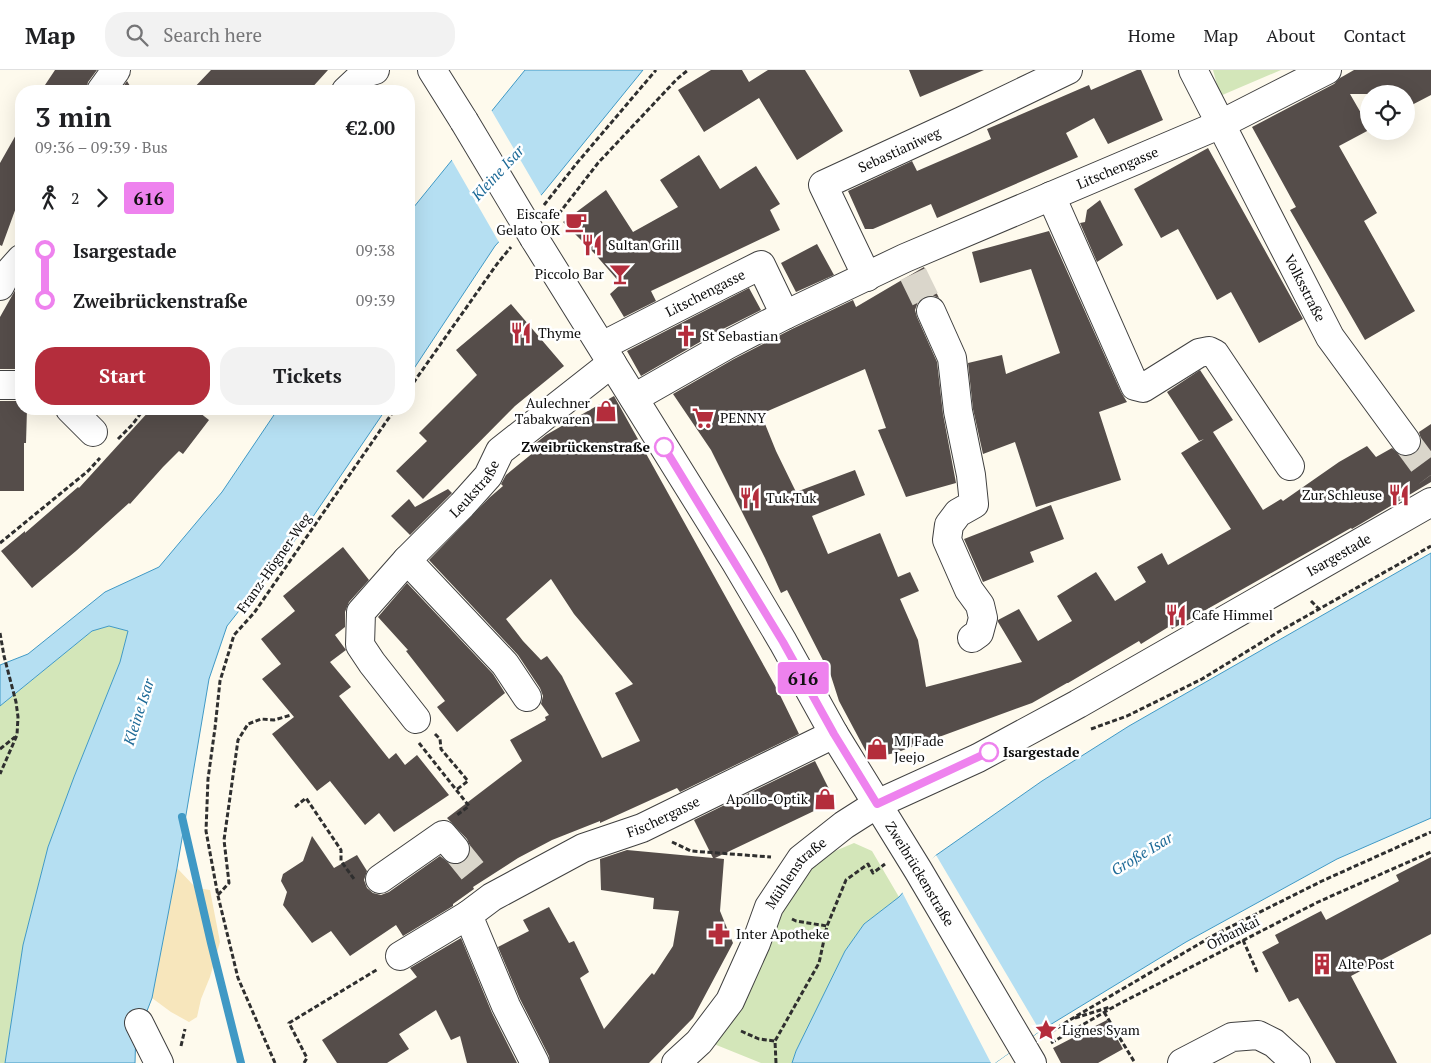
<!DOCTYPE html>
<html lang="en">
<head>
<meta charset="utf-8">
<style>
  body { margin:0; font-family:"PT Serif",serif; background:#f2f2f2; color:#202124; height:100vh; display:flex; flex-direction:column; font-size:19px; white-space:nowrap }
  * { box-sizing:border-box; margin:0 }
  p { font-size:16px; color:#757577 }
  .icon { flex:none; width:28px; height:28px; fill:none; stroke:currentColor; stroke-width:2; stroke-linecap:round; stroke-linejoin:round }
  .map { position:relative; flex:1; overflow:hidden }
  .details { position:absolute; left:15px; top:15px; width:400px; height:330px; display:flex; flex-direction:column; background:#fff; border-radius:20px; box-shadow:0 5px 20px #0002 }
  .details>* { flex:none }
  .badge { padding:0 10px; border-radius:4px; font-size:18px; line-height:32px }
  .buttons { position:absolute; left:1360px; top:15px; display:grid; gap:10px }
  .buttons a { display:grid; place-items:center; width:55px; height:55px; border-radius:50%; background:#fff; box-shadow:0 5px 20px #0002; font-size:25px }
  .map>.badge { position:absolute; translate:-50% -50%; box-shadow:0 0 0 2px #fff }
  .legs { display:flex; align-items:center; gap:8px; height:55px; padding:0 20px; font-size:16px }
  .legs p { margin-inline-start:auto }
  .head { display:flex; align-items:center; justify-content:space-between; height:85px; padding:0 20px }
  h1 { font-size:28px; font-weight:700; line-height:38px }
  .button { display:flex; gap:10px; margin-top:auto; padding:10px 20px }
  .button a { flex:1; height:58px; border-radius:20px; background:#b42d3c; color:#fff; font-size:20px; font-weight:700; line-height:58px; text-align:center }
  .button a+a { background:#f2f2f2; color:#202124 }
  ul { padding:0 20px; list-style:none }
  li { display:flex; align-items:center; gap:18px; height:50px; font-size:19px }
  li i { display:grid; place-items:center; width:8px; height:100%; margin:0 6px; background:currentColor }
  li i::after { content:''; width:12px; height:12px; margin:-6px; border:4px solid; border-radius:50%; background:#fff }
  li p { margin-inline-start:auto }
  li:first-child i { background:linear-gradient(#0000 50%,currentColor 0) }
  li:last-child i { background:linear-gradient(currentColor 50%,#0000 0) }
  header { display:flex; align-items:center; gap:30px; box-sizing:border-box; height:70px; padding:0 25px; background:#fff; border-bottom:1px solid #e0e0e0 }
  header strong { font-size:24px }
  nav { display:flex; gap:28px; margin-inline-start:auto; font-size:18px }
  .search { width:350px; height:45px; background:#f2f2f2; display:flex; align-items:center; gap:12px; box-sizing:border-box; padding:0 18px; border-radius:20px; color:#757577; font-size:19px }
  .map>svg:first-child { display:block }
</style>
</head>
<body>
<header>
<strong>Map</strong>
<div class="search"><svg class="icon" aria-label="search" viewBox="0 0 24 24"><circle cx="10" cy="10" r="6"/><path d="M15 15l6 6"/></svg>Search here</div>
<nav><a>Home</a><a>Map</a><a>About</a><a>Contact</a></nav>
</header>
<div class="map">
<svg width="1431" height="993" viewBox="0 0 1431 993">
  <rect width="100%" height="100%" fill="#fefaed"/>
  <path fill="#d3e6b9" d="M1213,0H1281L1220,26Z
    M109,556L128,561L120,592L74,707L48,777L23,875L5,993H0V636L92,561Z
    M854,773L872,781L899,827L864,854L845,881L796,981L792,993H761L704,970L760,898L788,830L821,787Z"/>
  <path fill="#f7e6bc" d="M177,798L196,818L210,820L220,872L210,907L201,929L197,947L189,952L171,942L152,928Z"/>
  <path fill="#b5dff2" stroke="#4099c5" d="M525,0H643L543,123L495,176L409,306V143Z
    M278,339H386L310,451L227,556L209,609L177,798L152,928L145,946L136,958L135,993H5L23,875L48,777L74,707L120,592L128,561L109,556L92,561L0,636V595L28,584L105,522L159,497L222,422Z
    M1431,483V748L1337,789L1186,872L1040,961L995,993H792L796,981L845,881L864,854L899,827L935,786L1042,711L1129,656Z"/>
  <path fill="#fefaed" d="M490,38L542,127L500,174L450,87Z
    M936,785L1040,961L995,993H991L901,820L923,796Z"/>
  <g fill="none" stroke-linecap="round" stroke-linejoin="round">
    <path stroke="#4099c5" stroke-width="8" d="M182,747L211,873L241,993"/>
  </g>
  <path fill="#554d4a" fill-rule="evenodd" d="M55,0H97L88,12L86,21H41Z
    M211,0H328L309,21H191Z
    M711,0H742L749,12L768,0H805L843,61L797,90L759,28L704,62L678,20Z
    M909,0H984L920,27Z
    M1137,0H1141L1163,50L1108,74L1094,48L1066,63L1078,87L937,148L931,134L873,159H865L848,121L912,91L917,101L991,69L987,59L1089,15L1091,20Z
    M1354,0H1431V25L1406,38V24H1350L1369,57V60L1339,76L1377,143L1364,151L1415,241L1365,270L1290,140L1296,137L1252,57L1334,14L1340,8Z
    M127,11L133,21H120Z
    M21,56V124L2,176L0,175V93Z
    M1208,78L1303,249L1259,273L1231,222L1217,230L1178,159L1161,168L1134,119Z
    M699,85L720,119L756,96L780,134L770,140L780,160L651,221L656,231L624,247L610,224L621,214L594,183L563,152L606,120L633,162L678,137L660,110Z
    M1100,130L1123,175L1097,192L1080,153L1085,152L1087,140Z
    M1049,161L1121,322L1127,332L1099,342L1121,410L1036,437L1015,372L983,384L973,339L968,293L1002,285L1006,304L1060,283L1031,199L980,213L972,182Z
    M817,174L834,205L796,222L781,193Z
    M924,197L939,228L932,225L924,227L918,232L915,240L917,247L937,292L943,344L956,413L906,427L878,360L886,358L865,299L761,344L776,381L796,422L855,400L865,425L812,446L828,484L880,463L898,507L910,502L919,521L900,529L918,570L926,617L1022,592L998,552V550L1019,539L1038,571L1072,551L1057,526L1096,502L1115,531L1146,512L1137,497L1162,483L1168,495L1231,459L1181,383L1204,369L1199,371L1167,322L1200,300L1233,350L1213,362L1263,440L1281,429L1283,431L1339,392L1367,376L1376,387L1392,378L1400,385L1408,386L1415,384L1420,377L1421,369L1419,362L1431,354V412L1352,459L1351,458L1172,559L1170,556L1141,574L1139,571L1068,613H1067L1032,633L898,682L870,689L839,631L831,606L787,520L781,523L765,488L711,380L673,324L734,289L792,259L853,230L856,237Z
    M21,212V299H0V247L17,217Z
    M749,218L761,240L719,261L641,306L627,281Z
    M511,234L564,296L515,336L423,429L396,401L427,371L419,363L477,305L456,280Z
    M614,326L778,621L799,664L680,722L677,718L600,753V751L552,770L518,788L473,817L474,819L453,834V836L403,866L396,855L350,886L331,861L312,873L283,835L287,822L281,811L283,804L303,791L312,766L334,798L357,785L367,801L364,810L367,818L373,823L381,825L389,822L440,786L450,794H457L465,791L470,784V776L467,769L447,748L522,691L510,670L546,650L545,647L549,645L541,634L543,626L540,618L518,585L429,490L489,428L503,416L501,414L506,405L539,378L536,373L546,365ZM551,509L574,544L633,614L615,623L640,671L602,688L562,606L547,586L541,590L523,571L506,549Z
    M0,331H21V339H27L26,373H24V421H0Z
    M151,339H195L209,350L183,384L179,381L163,397L130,434L129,433L76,481L32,518L1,481L25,461V463L78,417L79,418Z
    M448,419L452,423L410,465L391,446L409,429L415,437Z
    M1051,435L1064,469L1030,482L1034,492L983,512L964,469Z
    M343,477L369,510L349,532L345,542V557L335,565L346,580L330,592L351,617L339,626L389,689L396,683L405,695L417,685L449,725L394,762L379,743L365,755L330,711L317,721L272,664L294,647L262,609L281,594L261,569L295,541L283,526Z
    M407,513L493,604L505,623L457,662L437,637L445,631L406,581L408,580L378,547Z
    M815,691L835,731L715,788L724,789L720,841L733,873L693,948L649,993H550L549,986L520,929L498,877L529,861L523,850L549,837L569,873L574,871L589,902L580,908L604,959L652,903L654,905L673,876L679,841L653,839L654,828L601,820L600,789L627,780L713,788L694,750Z
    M1431,787V864L1351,906L1397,993H1336L1298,928L1289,932L1262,882L1279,873L1275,865L1321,841L1326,850L1399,811L1396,805Z
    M461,868L492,943L517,993H467L460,966L451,970L436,940L399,964L409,979L387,993H337L322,970L417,907L410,898Z
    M1107,950L1123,979L1098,993H1061L1053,978Z"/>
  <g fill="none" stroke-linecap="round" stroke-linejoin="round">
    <path stroke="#dad6cb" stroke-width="28" stroke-dasharray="28 14" stroke-linecap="butt" d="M913,204L931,241
      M1406,371L1431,405
      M455,779L480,810"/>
    <g stroke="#404040" stroke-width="30">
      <g id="minor">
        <path d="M432,0L464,51"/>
        <path id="s1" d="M1193,0L1330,267L1406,371"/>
        <path d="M101,21L116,0"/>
        <path d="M346,21L365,3L375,0"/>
        <path d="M1051,126L1135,316L1143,318L1199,283L1209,281L1215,284L1290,396"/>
        <path id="s2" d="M534,168L735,491L783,572L834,664L918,800L1032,993"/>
        <path id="s3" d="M867,207L823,115L962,51L1068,0"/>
        <path d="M0,216L4,208L21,189"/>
        <path d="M931,241L952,288L958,341L971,405L974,434L958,443L949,455L947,470L969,520L980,535L983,548L979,563L972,568"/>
        <path id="s4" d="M602,276L723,214L761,195L785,245"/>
        <path d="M0,315H21"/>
        <path id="s5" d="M634,328L727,275L785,245L905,188L1221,54L1327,0"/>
        <path d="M70,339L93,362"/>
        <path d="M407,490L361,542L360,575L372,593L416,649"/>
        <path id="s6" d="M527,627L505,594L407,490L462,435L488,406L500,381L612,293"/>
        <path d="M380,809L443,765L455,779"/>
        <path d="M400,886L468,845"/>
        <path d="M139,953L159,993"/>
        <path id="s7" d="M535,993L506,936L468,845L492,827L583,778L642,758L834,664"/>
        <path id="s8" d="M676,993L699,972L730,931L756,873L769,837L801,789L844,755L877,734L978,688L1078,634L1431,432"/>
        <path d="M1182,993L1232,967L1258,965L1274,973L1296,993"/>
      </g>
    </g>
    <path stroke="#2f2f2f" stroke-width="3" stroke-dasharray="5 2.5" stroke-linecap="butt" d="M544,135L577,93L656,0
      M554,150L598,93L677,9L688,0
      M409,319L497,194L511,177
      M118,369L132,355L144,339
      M0,473L88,401L100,388
      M1311,531L1319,539
      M0,563L4,586L16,632L18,647L17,665L0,704
      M1091,659L1127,646L1202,609L1280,561L1431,476
      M435,664L440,669L441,679L468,711L456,720
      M419,673L469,736L457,745
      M0,679L15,667
      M295,737L306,728L341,780V791L354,809
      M672,772L691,781L771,787
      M218,825L229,813L224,770L238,670L248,654L261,649L274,650L291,645
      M792,849L796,851L827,856
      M1243,870L1258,904
      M1104,942L1135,993
      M1075,948L1110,937
      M741,961L759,969L775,971
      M1045,966L1068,951L1216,864L1322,811L1431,762
      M1051,973L1117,935L1318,832L1431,782
      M181,976L185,959
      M275,993L238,908L218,826L206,761L208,709L215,658L220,611L234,565L254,543L395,339
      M304,993L307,988L289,953L378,899
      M776,993L775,971L819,893L827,856L846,810L868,794L873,803L885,794"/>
    <use href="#minor" stroke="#fff" stroke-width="28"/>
    <g stroke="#404040" stroke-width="30" stroke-linecap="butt">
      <path id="minor-bridge" d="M464,51L534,168"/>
    </g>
    <use href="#minor-bridge" stroke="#fff" stroke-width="28"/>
  </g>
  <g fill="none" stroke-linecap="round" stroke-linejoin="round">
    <g stroke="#fff" stroke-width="11">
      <path id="line-1" d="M664,377L783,572L834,664L877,734L989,682"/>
    </g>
    <use href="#line-1" stroke="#ee82ee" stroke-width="8"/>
  </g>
  <defs>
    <g id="cafe-bare" transform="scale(1.725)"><path d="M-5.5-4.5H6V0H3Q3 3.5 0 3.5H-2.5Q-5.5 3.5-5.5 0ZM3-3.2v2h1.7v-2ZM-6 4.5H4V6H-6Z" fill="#b42d3c" stroke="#fff" stroke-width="2.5" paint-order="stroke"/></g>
    <g id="restaurant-bare" transform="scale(1.725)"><path d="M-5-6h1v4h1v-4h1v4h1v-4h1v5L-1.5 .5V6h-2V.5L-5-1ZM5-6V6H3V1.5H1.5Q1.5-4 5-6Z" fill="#b42d3c" stroke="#fff" stroke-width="2.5" paint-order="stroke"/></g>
    <g id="bar-bare" transform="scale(1.725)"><path d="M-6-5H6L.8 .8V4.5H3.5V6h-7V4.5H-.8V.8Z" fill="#b42d3c" stroke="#fff" stroke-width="2.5" paint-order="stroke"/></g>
    <g id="church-bare" transform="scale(1.725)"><path d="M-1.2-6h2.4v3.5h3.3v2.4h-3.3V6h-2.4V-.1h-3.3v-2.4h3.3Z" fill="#b42d3c" stroke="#fff" stroke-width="2.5" paint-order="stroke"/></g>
    <g id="shop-bare" transform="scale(1.725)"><path d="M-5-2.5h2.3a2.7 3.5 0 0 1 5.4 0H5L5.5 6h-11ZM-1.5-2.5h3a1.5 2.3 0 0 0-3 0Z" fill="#b42d3c" stroke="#fff" stroke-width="2.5" paint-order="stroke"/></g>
    <g id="supermarket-bare" transform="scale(1.725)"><path d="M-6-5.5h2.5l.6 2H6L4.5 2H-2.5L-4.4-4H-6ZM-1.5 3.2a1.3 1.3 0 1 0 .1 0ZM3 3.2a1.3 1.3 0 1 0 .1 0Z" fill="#b42d3c" stroke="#fff" stroke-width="2.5" paint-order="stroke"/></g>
    <g id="pharmacy-bare" transform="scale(1.725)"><path d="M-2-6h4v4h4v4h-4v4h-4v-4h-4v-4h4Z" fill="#b42d3c" stroke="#fff" stroke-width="2.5" paint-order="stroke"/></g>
    <g id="building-bare" transform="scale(1.725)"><path d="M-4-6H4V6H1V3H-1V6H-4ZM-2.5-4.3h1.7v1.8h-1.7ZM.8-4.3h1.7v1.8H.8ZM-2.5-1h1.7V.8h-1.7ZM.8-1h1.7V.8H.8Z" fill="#b42d3c" stroke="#fff" stroke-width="2.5" paint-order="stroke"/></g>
    <g id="sight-bare" transform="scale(1.725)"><path d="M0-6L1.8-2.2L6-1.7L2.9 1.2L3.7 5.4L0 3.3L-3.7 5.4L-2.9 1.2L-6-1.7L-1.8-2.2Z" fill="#b42d3c" stroke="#fff" stroke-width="2.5" paint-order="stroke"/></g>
  </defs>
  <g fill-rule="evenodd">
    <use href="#cafe-bare" x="576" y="152"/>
    <use href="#restaurant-bare" x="592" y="175"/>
    <use href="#bar-bare" x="620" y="204"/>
    <use href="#restaurant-bare" x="521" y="263"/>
    <use href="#church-bare" x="686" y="266"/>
    <use href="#shop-bare" x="606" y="341"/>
    <use href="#supermarket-bare" x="703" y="348"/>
    <use href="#restaurant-bare" x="1399" y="425"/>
    <use href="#restaurant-bare" x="750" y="428"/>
    <use href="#restaurant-bare" x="1176" y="545"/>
    <use href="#shop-bare" x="877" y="679"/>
    <use href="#shop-bare" x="825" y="729"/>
    <use href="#pharmacy-bare" x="719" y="864"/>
    <use href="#building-bare" x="1322" y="894"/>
    <use href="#sight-bare" x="1046" y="960"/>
  </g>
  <g fill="#fff" stroke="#ee82ee" stroke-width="2.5">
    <circle cx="664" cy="377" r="9"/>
    <circle cx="989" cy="682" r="9"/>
  </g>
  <g text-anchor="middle" stroke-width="5" stroke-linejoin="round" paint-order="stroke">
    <g font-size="14" fill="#0d0d0d" stroke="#fff">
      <text dy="5" stroke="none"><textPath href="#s3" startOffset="186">Sebastianiweg</textPath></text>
      <text dy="5" stroke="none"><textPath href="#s5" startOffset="536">Litschengasse</textPath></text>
      <text dy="5" stroke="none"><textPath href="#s1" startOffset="245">Volksstraße</textPath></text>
      <text dy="5" stroke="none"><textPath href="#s4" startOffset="116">Litschengasse</textPath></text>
      <text dy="5" stroke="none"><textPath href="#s6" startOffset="281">Leukstraße</textPath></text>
      <text dy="5" stroke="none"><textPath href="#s8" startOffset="861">Isargestade</textPath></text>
      <text transform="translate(274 493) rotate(-55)" y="5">Franz-Högner-Weg</text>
      <text dy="5" stroke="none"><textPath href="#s7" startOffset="382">Fischergasse</textPath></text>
      <text dy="5" stroke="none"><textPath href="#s2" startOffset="744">Zweibrückenstraße</textPath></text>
      <text dy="5" stroke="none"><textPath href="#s8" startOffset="228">Mühlenstraße</textPath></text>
      <text transform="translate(1233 863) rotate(-27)" y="5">Orbankai</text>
    </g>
    <g font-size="14" fill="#0d0d0d" stroke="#fff" text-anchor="start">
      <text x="560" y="149" text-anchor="end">Eiscafe<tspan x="560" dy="16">Gelato OK</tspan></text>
      <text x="608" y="180">Sultan Grill</text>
      <text x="604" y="209" text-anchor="end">Piccolo Bar</text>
      <text x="538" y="268">Thyme</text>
      <text x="702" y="271">St Sebastian</text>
      <text x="590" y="338" text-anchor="end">Aulechner<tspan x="590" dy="16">Tabakwaren</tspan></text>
      <text x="720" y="353">PENNY</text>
      <text x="1382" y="430" text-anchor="end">Zur Schleuse</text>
      <text x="766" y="433">Tuk Tuk</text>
      <text x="1192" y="550">Cafe Himmel</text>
      <text x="894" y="676">MJ Fade<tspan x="894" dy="16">Jeejo</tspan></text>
      <text x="808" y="734" text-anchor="end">Apollo-Optik</text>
      <text x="736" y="869">Inter Apotheke</text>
      <text x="1338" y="899">Alte Post</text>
      <text x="1062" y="965">Lignes Syam</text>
    </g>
    <g font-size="14" font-weight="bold" fill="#0d0d0d" stroke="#fff" text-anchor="end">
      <text x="650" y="382">Zweibrückenstraße</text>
      <text x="1003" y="687" text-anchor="start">Isargestade</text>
    </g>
    <g font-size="15" font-style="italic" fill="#1d6a97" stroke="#fff">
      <text transform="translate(498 103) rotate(-47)" y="5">Kleine Isar</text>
      <text transform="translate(139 642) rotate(-72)" y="5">Kleine Isar</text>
      <text transform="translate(1142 784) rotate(-31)" y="5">Große Isar</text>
    </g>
  </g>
</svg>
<div class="buttons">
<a><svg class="icon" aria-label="locate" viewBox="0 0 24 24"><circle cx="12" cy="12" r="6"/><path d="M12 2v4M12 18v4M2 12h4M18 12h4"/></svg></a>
</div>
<b class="badge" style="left:803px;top:608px;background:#ee82ee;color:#111">616</b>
<section class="details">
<div class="head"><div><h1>3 min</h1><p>09:36 – 09:39 · Bus</p></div><b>€2.00</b></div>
<div class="legs"><svg class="icon" aria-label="walk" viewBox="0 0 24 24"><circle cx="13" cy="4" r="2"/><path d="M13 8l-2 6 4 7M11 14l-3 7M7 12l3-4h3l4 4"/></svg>2<svg class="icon" aria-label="forward" viewBox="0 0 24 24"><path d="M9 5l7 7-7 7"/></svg><b class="badge" style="background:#ee82ee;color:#111">616</b></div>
<ul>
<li><i style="color:#ee82ee"></i><b>Isargestade</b><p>09:38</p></li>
<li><i style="color:#ee82ee"></i><b>Zweibrückenstraße</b><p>09:39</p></li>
</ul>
<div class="button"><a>Start</a><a>Tickets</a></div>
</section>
</div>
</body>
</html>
